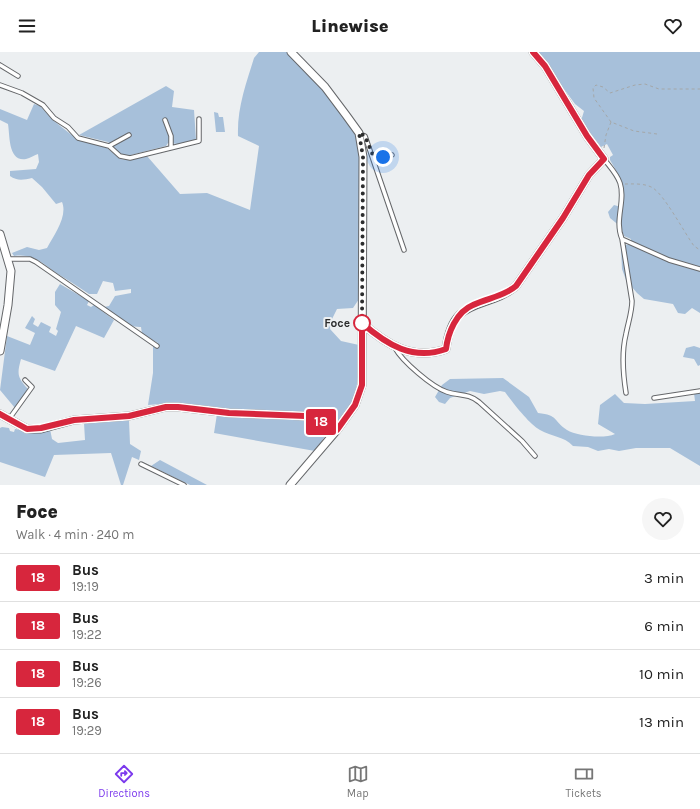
<!DOCTYPE html>
<html lang="en">
<head>
<meta charset="utf-8">
<style>
  body { margin:0; font-family:Karla,sans-serif; background:#f6f6f6; color:#222; height:100vh; display:flex; flex-direction:column; font-size:15px; white-space:nowrap }
  * { box-sizing:border-box; margin:0 }
  p { font-size:13px; color:#767676 }
  .icon { flex:none; width:22px; height:22px; fill:none; stroke:currentColor; stroke-width:2; stroke-linecap:round; stroke-linejoin:round }
  .map { position:relative; height:433px; overflow:hidden }
  .details { display:flex; flex-direction:column; background:#fff; flex:1 }
  .details>* { flex:none }
  .badge { padding:0 8px; border-radius:3px; font-size:14px; line-height:26px }
  .you { position:absolute; width:20px; height:20px; margin:-10px; border:3px solid #fff; border-radius:50%; background:#1a73e8; box-shadow:0 0 0 6px #1a73e833 }
  .map>.badge { position:absolute; translate:-50% -50%; box-shadow:0 0 0 2px #fff }
  .round { display:grid; place-items:center; flex:none; width:42px; height:42px; border-radius:21px; background:#f6f6f6 }
  .headline { display:flex; align-items:center; justify-content:space-between; height:68px; padding:0 16px }
  h1 { font-size:19px; font-weight:800; line-height:30px }
  ul { padding:0; list-style:none }
  li { display:flex; align-items:center; gap:12px; height:48px; padding:0 16px; border-top:1px solid #e0e0e0 }
  li div { flex:1 }
  li b { display:block; font-size:15px }
  li em { font-style:normal }
  li .badge { min-width:44px; font-weight:700; text-align:center }
  header { display:flex; justify-content:space-between; align-items:center; height:52px; padding:0 16px; background:#fff; font-size:18px; font-weight:800 }
  .tab-bar { display:flex; justify-content:space-around; align-items:center; height:56px; border-top:1px solid #e0e0e0; background:#fff; font-size:11px; color:#767676 }
  .tab-bar a { display:grid; justify-items:center; gap:2px }
  .tab-bar .active { color:#7c3aed }
  .map>svg:first-child { display:block }
</style>
</head>
<body>
<header><svg class="icon" aria-label="menu" viewBox="0 0 24 24"><path d="M4 6h16M4 12h16M4 18h16"/></svg>Linewise<svg class="icon" aria-label="heart" viewBox="0 0 24 24"><path d="M12 20l-8-8c-3-5 5-10 8-4 3-6 11-1 8 4z"/></svg></header>
<div class="map">
<svg width="700" height="433" viewBox="0 0 700 433">
  <rect width="100%" height="100%" fill="#eceff1"/>
  <path fill="#a7c0da" d="M259,0H287C309,27 344,53 357,87C359,92 360,99 361,105L359,247L353,256L337,257L332,267L330,277L341,289L359,293C359,320 360,354 335,372C299,358 269,359 231,357C203,355 177,350 148,353L153,321V295L158,291L142,282L141,275C127,276 115,263 104,255L109,254L115,244L131,241V237L115,239L113,231L103,229L97,242H89C79,235 69,229 58,222C43,212 34,201 14,204L12,201L27,195L39,198L47,196C54,183 68,164 62,150L56,152L42,135L32,126C23,128 17,129 10,124V119L36,117L39,110L38,102C35,103 30,106 26,107C8,110 10,84 8,72L0,68V57L27,68L34,52L40,54L54,69L78,88L106,95L120,107L131,108L147,104L180,142L207,141L250,158L259,94L238,84C237,56 246,32 254,6Z
    M537,0H700V261L692,256L685,262L678,261L673,252L644,247L637,241L626,228L622,217L621,196L625,193L631,192V187L624,184L621,175L610,166L608,160L614,153L621,155C624,130 622,129 610,108V105L613,103L607,92L601,95L581,69L584,59L575,52Z
    M166,34L174,39L172,55L194,58L196,88L178,92L168,91L166,94L127,104L121,103L108,90L79,83Z
    M214,60L218,61L219,65H223L225,80H216Z
    M60,232L89,249L87,253L91,255L94,253L114,268L104,286L76,274L55,319L21,307C17,322 17,325 28,337L15,356L0,338L7,284L30,293L35,281L25,276L32,264L35,267L33,272L38,275L41,270L51,275L49,280L56,284L58,279L56,277L61,260L55,253V240Z
    M694,294L700,296V313L698,314L694,307L683,305L686,296Z
    M503,326L529,345L538,361C559,363 553,369 567,378C577,384 604,387 615,382L598,372L600,353L615,342L624,351L645,352L695,349L694,341L700,338V414L670,396H636L619,399L609,397L598,399L588,395L573,394C564,384 552,385 540,378C529,372 513,351 505,340L500,339L484,342L470,339L450,346L445,352L439,350L435,345L442,333L450,327Z
    M217,362C243,364 311,362 328,380L315,399L214,381Z
    M129,368L130,392L141,399L139,408L132,405L123,433H121L111,401L54,403L45,425L0,410V376L2,375L9,376L10,379L14,380L15,377L34,380L50,377L52,387L58,391L85,388L84,371Z
    M160,408L207,433H190L151,414Z"/>
  <g fill="none" stroke-linecap="round" stroke-linejoin="round">
    <g stroke="#65676a" stroke-width="5.5">
      <path id="service" d="M0,13L18,24
        M0,33L22,41L43,53L54,66L68,75L78,86L109,94L120,104L130,106L199,89V67
        M165,68L171,84V96
        M360,82L365,84L404,198
        M109,94L129,83
        M373,107L392,103
        M604,107C610,115 617,122 620,131C626,149 614,168 622,187L669,208L700,217
        M622,187L632,249C632,260 628,271 626,282C621,302 623,322 626,341
        M9,207H30L36,210L157,294
        M395,296C402,309 432,335 447,340C459,344 468,341 479,350L522,389L535,404
        M654,346L700,339
        M9,367L32,335L25,328
        M141,412L184,433"/>
    </g>
    <g stroke="#65676a" stroke-width="9">
      <path id="minor" d="M0,182L11,219L8,253L0,299
        M362,271C387,293 413,309 446,297C453,242 486,259 516,234L563,166L589,123L604,107L587,84L545,14L533,0
        M0,362L27,377H41L74,368L129,364L166,355H178L229,361L305,364L318,368L337,378
        M290,433L337,378L355,353L362,333L363,105L359,81L346,63L325,35L291,0"/>
    </g>
    <path stroke="#a4a7a8" stroke-width="1" stroke-dasharray="3 3" stroke-linecap="butt" d="M611,70L594,46L593,36L596,33L603,35L610,41L635,33L645,32L659,37H700
      M604,96L606,83L611,70L634,79L657,82
      M625,132C633,132 645,131 653,136C665,144 684,180 694,194L700,198"/>
    <use href="#service" stroke="#fff" stroke-width="3.5"/>
    <use href="#minor" stroke="#fff" stroke-width="7"/>
  </g>
  <g fill="none" stroke-linecap="round" stroke-linejoin="round">
    <g stroke="#fff" stroke-width="9">
      <path id="line" d="M0,362L27,377L41,376L74,368L129,364L166,355H178L229,361L305,364L318,368L337,378L355,353L362,333V271C387,293 413,309 446,297C448,281 456,260 473,253C487,246 503,245 516,234L563,166L589,123L604,107L587,84L545,14L533,0"/>
    </g>
    <use href="#line" stroke="#d7263d" stroke-width="6"/>
    <path stroke="#2c2d2e" stroke-width="4" stroke-dasharray="0 7.2" d="M362,271L363,105L359,81L365,84L374,106L383,105"/>
  </g>
  <circle fill="#fff" stroke="#d7263d" stroke-width="2" cx="362" cy="271" r="8"/>
  <g text-anchor="middle" stroke-width="4" stroke-linejoin="round" paint-order="stroke">
    <g font-size="12" font-weight="bold" fill="#2c2d2e" stroke="#eceff1" text-anchor="end">
      <text x="350" y="275">Foce</text>
    </g>
  </g>
</svg>
<div class="you" style="left:383px;top:105px"></div>
<b class="badge" style="left:321px;top:370px;background:#d7263d;color:#fff">18</b>
</div>
<section class="details">
<div class="headline"><div><h1>Foce</h1><p>Walk · 4 min · 240 m</p></div><a class="round"><svg class="icon" aria-label="heart" viewBox="0 0 24 24"><path d="M12 20l-8-8c-3-5 5-10 8-4 3-6 11-1 8 4z"/></svg></a></div>
<ul>
<li><span class="badge" style="background:#d7263d;color:#fff">18</span><div><b>Bus</b><p>19:19</p></div><em>3 min</em></li>
<li><span class="badge" style="background:#d7263d;color:#fff">18</span><div><b>Bus</b><p>19:22</p></div><em>6 min</em></li>
<li><span class="badge" style="background:#d7263d;color:#fff">18</span><div><b>Bus</b><p>19:26</p></div><em>10 min</em></li>
<li><span class="badge" style="background:#d7263d;color:#fff">18</span><div><b>Bus</b><p>19:29</p></div><em>13 min</em></li>
</ul>
</section>
<nav class="tab-bar">
<a class="active"><svg class="icon" aria-label="directions" viewBox="0 0 24 24"><path d="M12 3l9 9-9 9-9-9zM9 14v-3h6M13 9l2 2-2 2"/></svg>Directions</a>
<a><svg class="icon" aria-label="map" viewBox="0 0 24 24"><path d="M3 6l6-2 6 2 6-2v14l-6 2-6-2-6 2zM9 4v14M15 6v14"/></svg>Map</a>
<a><svg class="icon" aria-label="tickets" viewBox="0 0 24 24"><path d="M3 7h18v10H3zM15 7v10"/></svg>Tickets</a>
</nav>
</body>
</html>
